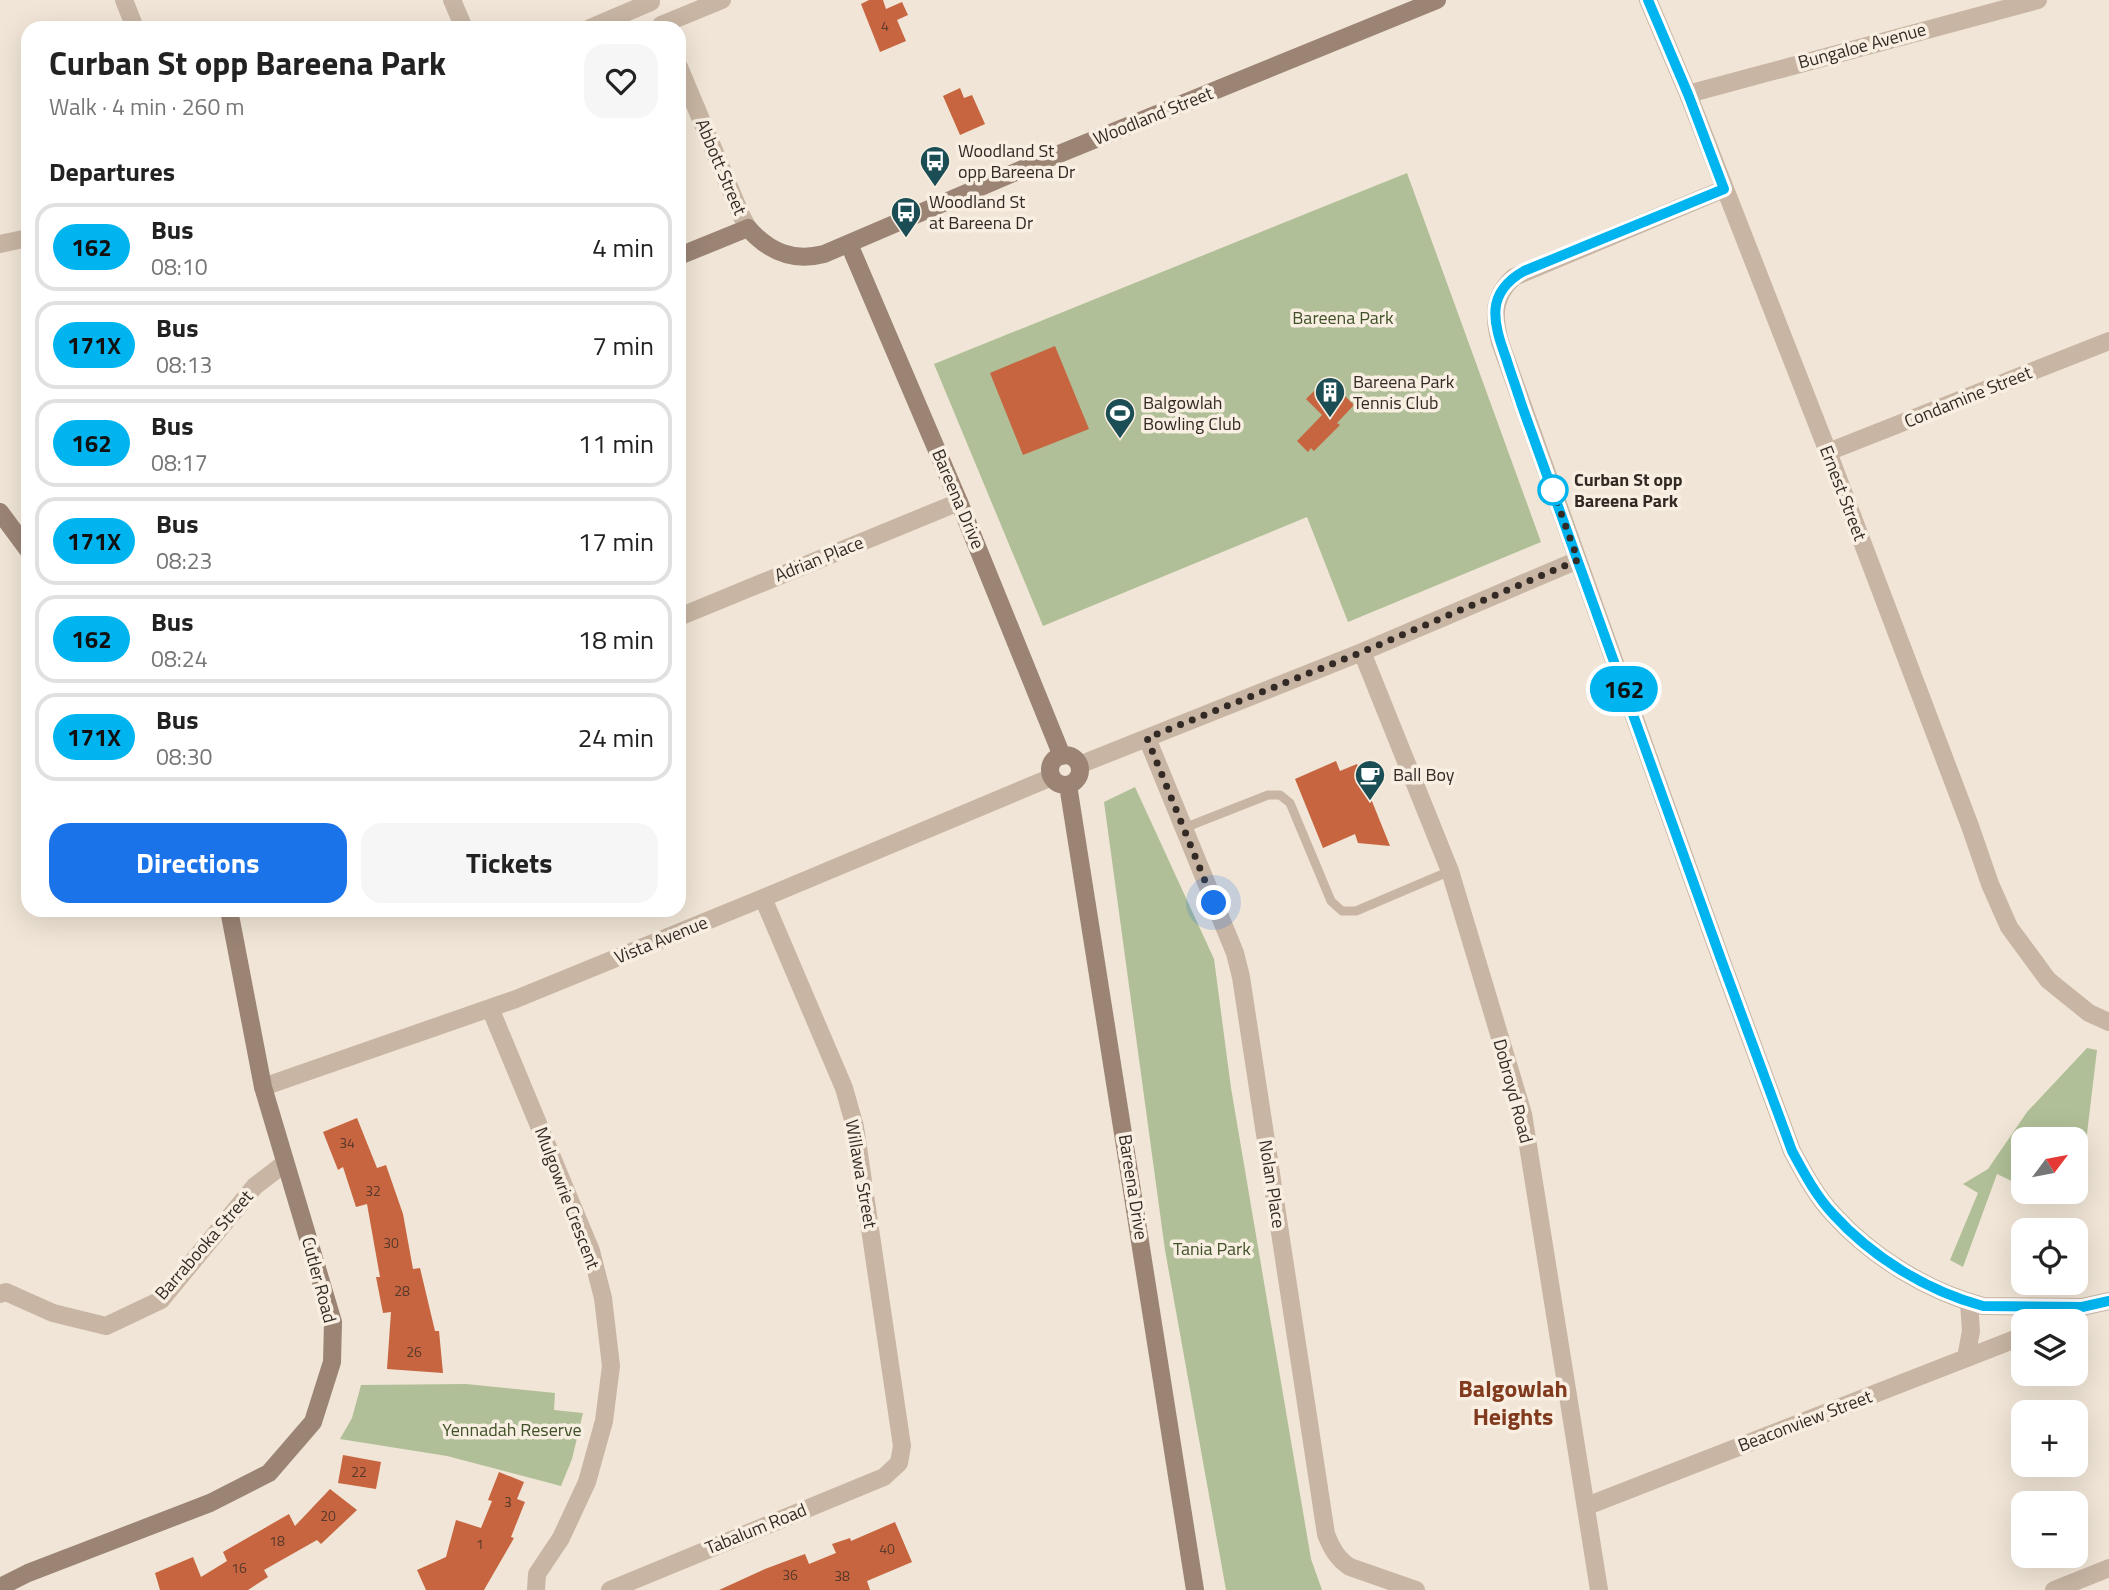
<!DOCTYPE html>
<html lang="en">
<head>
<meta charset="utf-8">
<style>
  body { margin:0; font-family:"Titillium Web",sans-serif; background:#f6f6f6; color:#222; height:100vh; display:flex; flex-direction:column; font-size:26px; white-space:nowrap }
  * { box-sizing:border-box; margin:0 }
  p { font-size:23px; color:#767676 }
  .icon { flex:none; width:38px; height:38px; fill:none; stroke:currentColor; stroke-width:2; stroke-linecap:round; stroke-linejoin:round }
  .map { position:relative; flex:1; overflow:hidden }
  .details { position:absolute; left:21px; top:21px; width:665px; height:896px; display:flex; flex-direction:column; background:#fff; border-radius:21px; box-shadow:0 7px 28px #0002 }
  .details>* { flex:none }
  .badge { padding:0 14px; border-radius:23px; font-size:24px; line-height:46px }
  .needle { width:46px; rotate:58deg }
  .buttons { position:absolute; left:2011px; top:1127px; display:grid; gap:14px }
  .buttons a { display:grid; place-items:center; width:77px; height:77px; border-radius:14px; background:#fff; box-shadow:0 7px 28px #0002; font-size:35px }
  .you { position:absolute; width:35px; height:35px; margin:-18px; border:5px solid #fff; border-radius:50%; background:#1a73e8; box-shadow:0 0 0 10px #1a73e833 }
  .map>.badge { position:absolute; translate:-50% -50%; box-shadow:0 0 0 4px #fff }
  h2 { padding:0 28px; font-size:26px; line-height:63px }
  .round { display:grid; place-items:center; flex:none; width:74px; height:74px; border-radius:21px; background:#f6f6f6 }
  .headline { display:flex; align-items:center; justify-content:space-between; height:119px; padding:0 28px }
  h1 { font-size:33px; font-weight:700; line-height:52px }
  .action { display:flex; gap:14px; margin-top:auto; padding:14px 28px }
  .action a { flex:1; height:80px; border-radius:21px; background:#1a73e8; color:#fff; font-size:28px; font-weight:700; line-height:80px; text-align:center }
  .action a+a { background:#f6f6f6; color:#222 }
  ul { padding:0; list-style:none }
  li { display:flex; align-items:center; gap:21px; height:88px; margin:0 14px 10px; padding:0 14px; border:4px solid #e0e0e0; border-radius:21px }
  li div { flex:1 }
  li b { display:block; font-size:26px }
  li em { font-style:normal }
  li .badge { min-width:77px; font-weight:700; text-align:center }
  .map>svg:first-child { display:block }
</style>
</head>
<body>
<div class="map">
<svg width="2109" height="1590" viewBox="0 0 2109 1590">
  <rect width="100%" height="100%" fill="#f0e5d6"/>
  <path fill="#b0bf97" d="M1407,173L1541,542L1348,622L1307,517L1043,626L934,364Z
    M1135,787L1214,959L1231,1088L1311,1559L1322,1590H1226L1165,1250L1104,802Z
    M2087,1048L2097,1050L2083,1167L2076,1169V1139H2023V1183L2018,1184L1997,1174L1963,1267L1950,1260L1978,1193L1963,1184L1988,1169L2027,1112Z
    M466,1384L555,1393L554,1410L583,1413L572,1459L561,1486L447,1456L340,1439L352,1418L361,1385Z"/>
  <path fill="#c6653f" d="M869,0H883L886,9L902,2L908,15L897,20L906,41L880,52L861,4Z
    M960,88L964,98L972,95L985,124L960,135L943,96Z
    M1055,346L1089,429L1023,455L990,373Z
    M1324,381L1331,389L1335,386L1354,405L1337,423L1340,425L1314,451L1311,448L1308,452L1297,441L1322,415L1306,399Z
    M1336,761L1340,771L1357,764L1390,846L1358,843L1355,834L1323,848L1295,779Z
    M357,1118L377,1168L386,1165L403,1214L413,1269L420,1268L435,1331H439L443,1373L387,1369L391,1312L383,1313L376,1277H380L367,1204L356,1207L343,1167L338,1170L323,1132Z
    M343,1455L381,1462L376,1489L338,1483Z
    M499,1472L524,1482L517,1499L525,1502L511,1537L514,1538L484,1590H426L417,1570L446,1557L456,1520L481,1528L492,1501L488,1500Z
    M330,1489L357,1510L321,1544L317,1540L264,1570L268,1577L248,1590H160L155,1573L193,1557L201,1577L227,1561L223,1552L289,1514L295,1526Z
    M895,1522L912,1562L867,1581L870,1590H719L765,1569L805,1554L809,1564L836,1553L832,1544L850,1538L851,1541Z"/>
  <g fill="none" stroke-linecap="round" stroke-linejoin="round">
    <path stroke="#c8b5a3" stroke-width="9" d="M1184,828L1268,795H1280L1290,803L1331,901L1342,911H1356L1450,871"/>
    <path stroke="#c8b5a3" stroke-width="18" d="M124,0L135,28
      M452,0L464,28
      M1648,0L1688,94L1828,452L1970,826L1990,884L2009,927L2048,980L2089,1013L2109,1022
      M661,25L722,0
      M590,28L651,2
      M679,67L741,215L748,228
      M1688,94L2038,0
      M1724,189L1514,277C1493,296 1493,316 1500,342L1722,962L1792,1151C1804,1173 1816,1196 1833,1214C1872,1257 1927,1291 1983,1306L2082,1307L2109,1301
      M0,244L28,238
      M1828,452L2109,341
      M679,617L959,502
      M1362,652L1450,871L1523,1114L1599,1590
      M1147,738L1235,953L1241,977L1326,1534C1331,1547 1337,1559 1350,1567L1416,1590
      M1079,765L1362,652L1578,560
      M490,1008L591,1251L603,1298L611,1366L604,1421L587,1482L561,1538L537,1574L536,1590
      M263,1087L516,999L763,898L1052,777
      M0,1294L6,1292L53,1313L106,1326L161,1300L255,1186L285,1163
      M2062,1321L2082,1307
      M1966,1358L1971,1331L1969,1302
      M1587,1506L2023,1336
      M610,1590L884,1477L899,1463L902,1446L855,1127L844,1088L763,898
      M2054,1590L2109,1568"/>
    <path stroke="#9b8474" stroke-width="18" d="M849,244L959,502L1062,756
      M679,256L748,228C769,252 793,262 824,254L1032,165L1437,0
      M0,512L28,550
      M1050 770a15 15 0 1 1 30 0a15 15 0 1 1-30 0Z
      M1068,785L1195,1590
      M0,1587L28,1573L210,1503L269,1473L313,1422L332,1362L333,1322L263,1087L229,910"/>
  </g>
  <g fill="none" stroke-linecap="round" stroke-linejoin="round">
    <g stroke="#fff" stroke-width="16">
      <path id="line" d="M1648,0L1688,94L1724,189L1524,271C1485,293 1493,322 1506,358C1511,374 1517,390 1522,406L1722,962L1792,1151C1804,1173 1816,1196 1833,1214C1872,1257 1927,1291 1983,1306L2082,1307L2109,1301"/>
    </g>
    <use href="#line" stroke="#00b5ef" stroke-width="10"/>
    <path stroke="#332a25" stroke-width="7" stroke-dasharray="0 12.6" d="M1214,903L1147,738L1362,652L1578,560L1550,483L1553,490"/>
  </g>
  <defs>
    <g id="bus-pin" transform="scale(1.575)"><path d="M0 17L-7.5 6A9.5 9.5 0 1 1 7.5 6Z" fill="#1b4d54" stroke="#f8efe2"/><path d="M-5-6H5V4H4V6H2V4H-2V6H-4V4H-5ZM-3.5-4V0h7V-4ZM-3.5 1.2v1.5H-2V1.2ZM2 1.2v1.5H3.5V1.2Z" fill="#fff"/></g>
    <g id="building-pin" transform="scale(1.575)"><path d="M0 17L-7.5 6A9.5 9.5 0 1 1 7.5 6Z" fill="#1b4d54" stroke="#f8efe2"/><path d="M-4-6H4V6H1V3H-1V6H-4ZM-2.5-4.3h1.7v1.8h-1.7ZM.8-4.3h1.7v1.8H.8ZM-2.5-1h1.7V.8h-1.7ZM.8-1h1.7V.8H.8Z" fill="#fff"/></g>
    <g id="stadium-pin" transform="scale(1.575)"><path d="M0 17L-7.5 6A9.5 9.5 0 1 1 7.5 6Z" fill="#1b4d54" stroke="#f8efe2"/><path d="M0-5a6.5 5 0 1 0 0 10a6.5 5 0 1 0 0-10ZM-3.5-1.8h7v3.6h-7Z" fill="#fff"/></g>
    <g id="cafe-pin" transform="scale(1.575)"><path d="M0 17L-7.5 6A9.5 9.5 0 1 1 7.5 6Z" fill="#1b4d54" stroke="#f8efe2"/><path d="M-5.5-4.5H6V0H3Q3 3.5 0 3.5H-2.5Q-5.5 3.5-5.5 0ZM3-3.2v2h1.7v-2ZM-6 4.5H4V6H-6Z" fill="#fff"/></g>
  </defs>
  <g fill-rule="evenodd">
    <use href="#bus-pin" x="935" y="161"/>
    <use href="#bus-pin" x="906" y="212"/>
    <use href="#building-pin" x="1330" y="392"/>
    <use href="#stadium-pin" x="1120" y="413"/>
    <use href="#cafe-pin" x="1370" y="775"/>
  </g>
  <circle fill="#fff" stroke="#00b5ef" stroke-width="3.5" cx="1553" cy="490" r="14"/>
  <g text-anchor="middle" stroke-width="7" stroke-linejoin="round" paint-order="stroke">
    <g font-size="14" fill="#58392c">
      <text x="885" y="31">4</text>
      <text x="347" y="1148">34</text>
      <text x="373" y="1196">32</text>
      <text x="391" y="1248">30</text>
      <text x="402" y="1296">28</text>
      <text x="414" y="1357">26</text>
      <text x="359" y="1477">22</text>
      <text x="508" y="1507">3</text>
      <text x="328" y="1521">20</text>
      <text x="277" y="1546">18</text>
      <text x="480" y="1549">1</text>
      <text x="887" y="1554">40</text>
      <text x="239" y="1573">16</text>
      <text x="790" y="1580">36</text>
      <text x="842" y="1581">38</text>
    </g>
    <g font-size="18" fill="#332a25" stroke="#f8efe2">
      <text transform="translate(1862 46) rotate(-15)" y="6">Bungaloe Avenue</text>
      <text transform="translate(1153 116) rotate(-22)" y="6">Woodland Street</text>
      <text transform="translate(721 167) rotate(67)" y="6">Abbott Street</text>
      <text transform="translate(1968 397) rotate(-22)" y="6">Condamine Street</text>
      <text transform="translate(1843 493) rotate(69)" y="6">Ernest Street</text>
      <text transform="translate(958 499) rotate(67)" y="6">Bareena Drive</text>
      <text transform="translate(819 559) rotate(-22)" y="6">Adrian Place</text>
      <text transform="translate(661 940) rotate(-22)" y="6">Vista Avenue</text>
      <text transform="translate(1513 1091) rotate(75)" y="6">Dobroyd Road</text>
      <text transform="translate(861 1174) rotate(80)" y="6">Willawa Street</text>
      <text transform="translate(1272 1184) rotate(81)" y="6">Nolan Place</text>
      <text transform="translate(1133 1187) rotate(81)" y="6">Bareena Drive</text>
      <text transform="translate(567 1198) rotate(69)" y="6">Mulgowrie Crescent</text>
      <text transform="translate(204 1245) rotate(-49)" y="6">Barrabooka Street</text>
      <text transform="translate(319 1280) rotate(75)" y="6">Cutler Road</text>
      <text transform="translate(1805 1421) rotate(-21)" y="6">Beaconview Street</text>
      <text transform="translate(756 1529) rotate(-22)" y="6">Tabalum Road</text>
    </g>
    <g font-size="18" fill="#332a25" stroke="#f8efe2" text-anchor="start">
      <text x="958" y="157">Woodland St<tspan x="958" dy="21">opp Bareena Dr</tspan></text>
      <text x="929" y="208">Woodland St<tspan x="929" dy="21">at Bareena Dr</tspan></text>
      <text x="1353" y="388">Bareena Park<tspan x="1353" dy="21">Tennis Club</tspan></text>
      <text x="1143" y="409">Balgowlah<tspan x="1143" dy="21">Bowling Club</tspan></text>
      <text x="1393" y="781">Ball Boy</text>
    </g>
    <g font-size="18" fill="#405129" stroke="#f8efe2">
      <text x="1343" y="324">Bareena Park</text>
      <text x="1212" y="1255">Tania Park</text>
      <text x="512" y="1436">Yennadah Reserve</text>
    </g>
    <g font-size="18" font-weight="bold" fill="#332a25" stroke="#f8efe2" text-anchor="start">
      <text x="1574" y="486">Curban St opp<tspan x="1574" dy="21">Bareena Park</tspan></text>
    </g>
    <g font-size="24" font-weight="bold" fill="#813a1e" stroke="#f8efe2">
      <text x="1513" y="1397">Balgowlah<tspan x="1513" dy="28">Heights</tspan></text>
    </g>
  </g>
</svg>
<div class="buttons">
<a><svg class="needle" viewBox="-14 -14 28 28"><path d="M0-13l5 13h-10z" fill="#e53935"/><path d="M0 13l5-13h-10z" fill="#767676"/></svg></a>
<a><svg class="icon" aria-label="locate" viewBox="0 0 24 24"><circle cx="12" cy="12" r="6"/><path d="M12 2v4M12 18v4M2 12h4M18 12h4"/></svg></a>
<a><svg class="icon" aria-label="layers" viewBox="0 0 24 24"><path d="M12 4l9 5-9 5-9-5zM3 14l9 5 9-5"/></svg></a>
<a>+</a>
<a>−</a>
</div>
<div class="you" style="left:1214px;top:903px"></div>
<b class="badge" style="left:1624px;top:689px;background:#00b5ef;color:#111">162</b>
<section class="details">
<div class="headline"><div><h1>Curban St opp Bareena Park</h1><p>Walk · 4 min · 260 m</p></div><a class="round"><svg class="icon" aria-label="heart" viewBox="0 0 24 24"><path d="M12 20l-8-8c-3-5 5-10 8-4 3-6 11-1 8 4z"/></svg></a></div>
<h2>Departures</h2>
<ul>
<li><span class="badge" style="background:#00b5ef;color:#111">162</span><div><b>Bus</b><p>08:10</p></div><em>4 min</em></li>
<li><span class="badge" style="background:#00b5ef;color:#111">171X</span><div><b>Bus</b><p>08:13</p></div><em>7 min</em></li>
<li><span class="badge" style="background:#00b5ef;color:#111">162</span><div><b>Bus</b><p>08:17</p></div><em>11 min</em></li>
<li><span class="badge" style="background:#00b5ef;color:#111">171X</span><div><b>Bus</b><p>08:23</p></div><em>17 min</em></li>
<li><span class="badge" style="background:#00b5ef;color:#111">162</span><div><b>Bus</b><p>08:24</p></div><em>18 min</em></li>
<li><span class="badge" style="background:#00b5ef;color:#111">171X</span><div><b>Bus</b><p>08:30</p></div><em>24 min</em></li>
</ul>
<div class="action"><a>Directions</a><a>Tickets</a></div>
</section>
</div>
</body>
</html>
